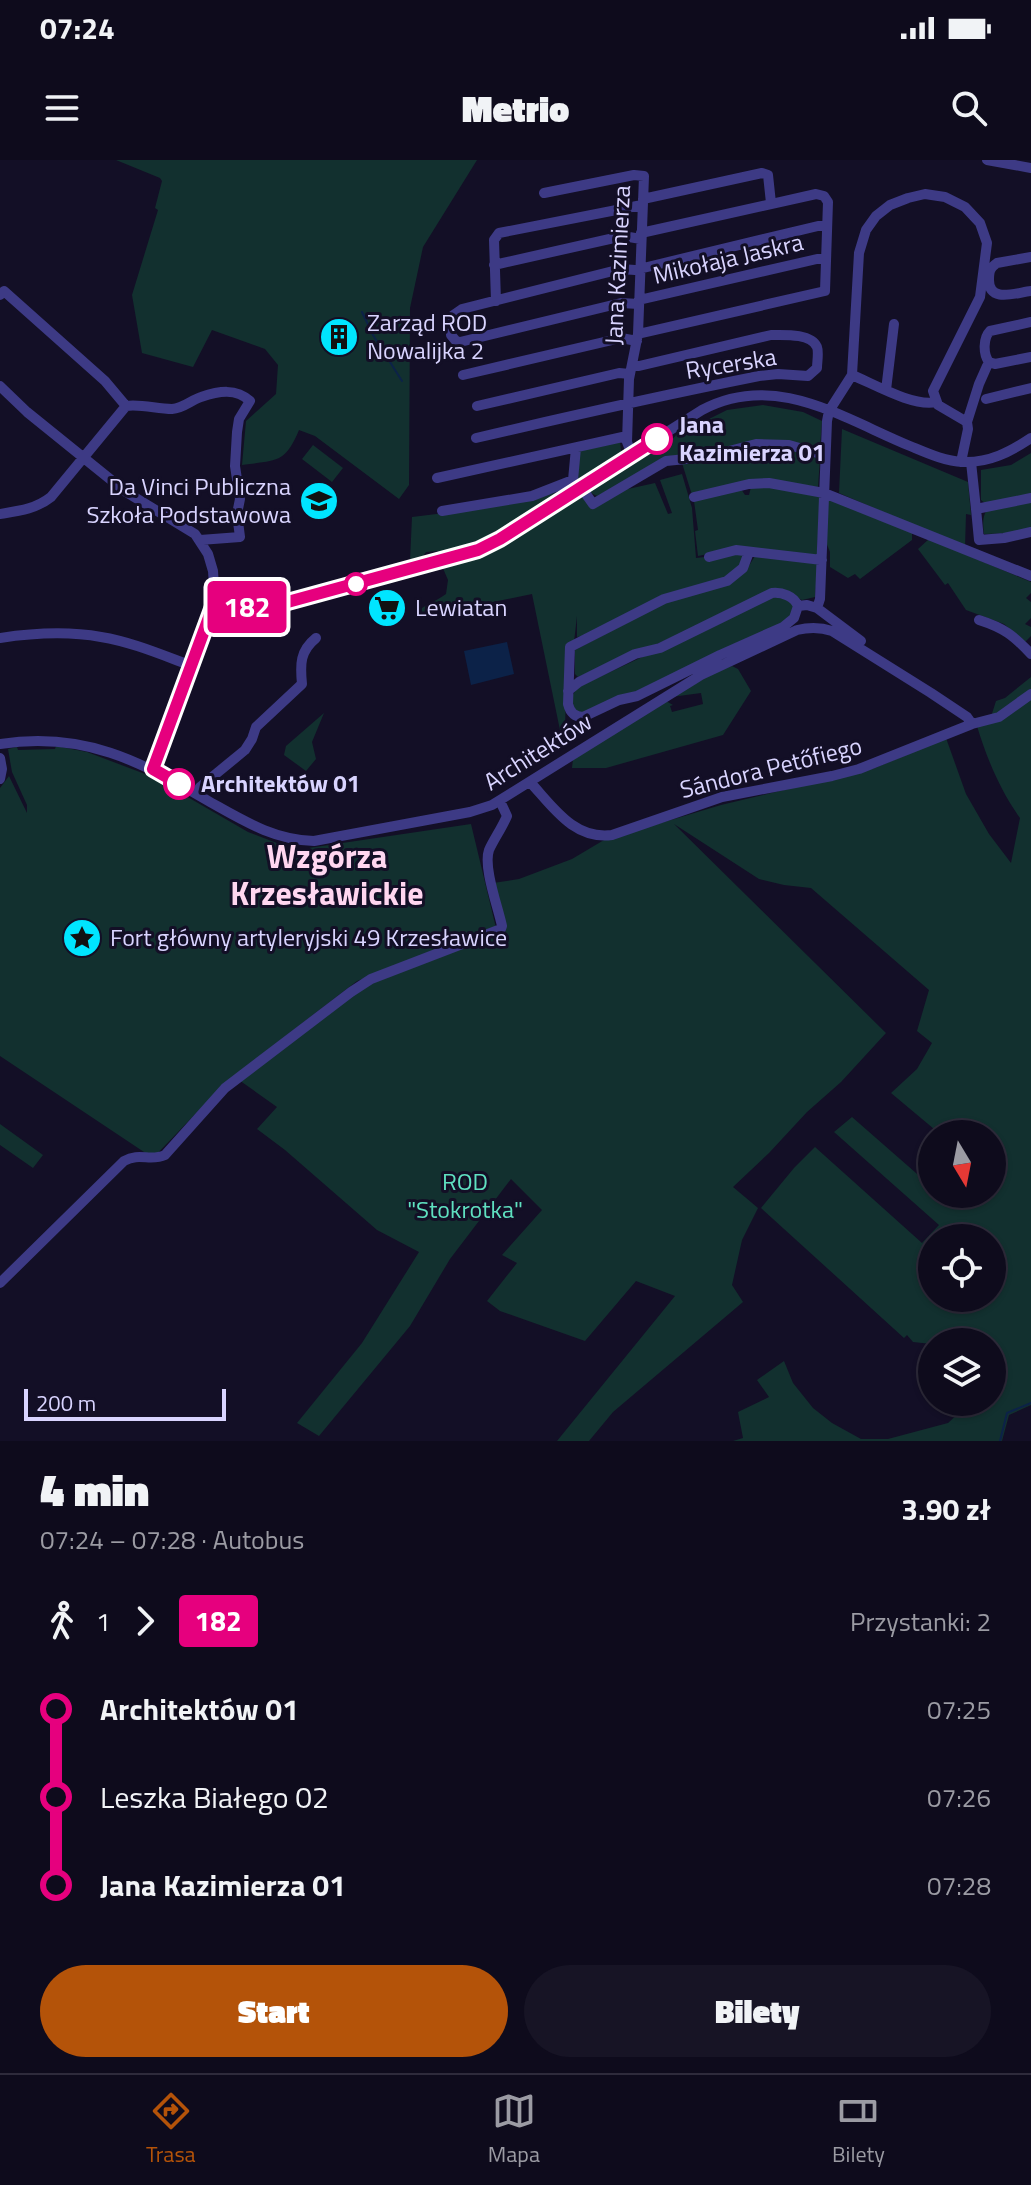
<!DOCTYPE html>
<html lang="pl">
<head>
<meta charset="utf-8">
<style>
  body { margin:0; font-family:"Titillium Web",sans-serif; background:#171425; color:#f1f3f6; height:100vh; display:flex; flex-direction:column; font-size:30px; white-space:nowrap }
  * { box-sizing:border-box; margin:0 }
  p { font-size:26px; color:#9b9ba3 }
  .icon { flex:none; width:44px; height:44px; fill:none; stroke:currentColor; stroke-width:2; stroke-linecap:round; stroke-linejoin:round }
  .map { position:relative; height:1281px; overflow:hidden }
  .sheet { display:flex; flex-direction:column; background:#0e0b1c; flex:1 }
  .sheet>* { flex:none }
  .badge { padding:0 16px; border-radius:6px; font-size:28px; line-height:52px }
  .needle { width:52px; rotate:170deg }
  .controls { position:absolute; left:918px; top:960px; display:grid; gap:16px }
  .controls a { display:grid; place-items:center; width:88px; height:88px; border-radius:50%; background:#0e0b1c; box-shadow:0 2px 6px #0004,0 0 0 2px #2e2b3b; font-size:40px }
  .scale { position:absolute; left:24px; bottom:20px; width:202px; box-sizing:border-box; padding-left:8px; border:4px solid #d9d4ff; border-top:0; font-size:22px; line-height:28px; white-space:nowrap; color:#d9d4ff; -webkit-text-stroke:6px #130f26; paint-order:stroke }
  .map>.badge { position:absolute; translate:-50% -50%; box-shadow:0 0 0 4px #fff }
  .legs { display:flex; align-items:center; gap:12px; height:88px; padding:0 40px; font-size:26px }
  .legs p { margin-inline-start:auto }
  .headline { display:flex; align-items:center; justify-content:space-between; height:136px; padding:0 40px }
  h1 { font-size:44px; font-weight:800; line-height:60px }
  .action { display:flex; gap:16px; margin-top:auto; padding:16px 40px }
  .action a { flex:1; height:92px; border-radius:48px; background:#b45309; color:#fff; font-size:32px; font-weight:800; line-height:92px; text-align:center }
  .action a+a { background:#171425; color:#f1f3f6 }
  ul { padding:0 40px; list-style:none }
  li { display:flex; align-items:center; gap:28px; height:88px; font-size:30px }
  li i { display:grid; place-items:center; width:12px; height:100%; margin:0 10px; background:currentColor }
  li i::after { content:''; width:20px; height:20px; margin:-10px; border:6px solid; border-radius:50%; background:#0e0b1c }
  li p { margin-inline-start:auto }
  li:first-child i { background:linear-gradient(#0000 50%,currentColor 0) }
  li:last-child i { background:linear-gradient(currentColor 50%,#0000 0) }
  .status { display:flex; justify-content:space-between; align-items:center; height:56px; padding:0 40px; background:#0e0b1c; direction:ltr }
  .status svg { height:22px; fill:currentColor }
  header { display:flex; justify-content:space-between; align-items:center; height:104px; padding:0 40px; background:#0e0b1c; font-size:36px; font-weight:800 }
  .tabs { display:flex; justify-content:space-around; align-items:center; height:112px; border-top:2px solid #2e2b3b; background:#0e0b1c; font-size:22px; color:#9b9ba3 }
  .tabs a { display:grid; justify-items:center; gap:4px }
  .tabs .selected { color:#b45309 }
  .map>svg:first-child { display:block }
</style>
</head>
<body>
<div class="status"><b>07:24</b><svg viewBox="0 0 49 12"><path d="M0 12V9h3v3zM5 12V6h3v6zM10 12V3h3v9zM15 12V0h3v12zM26 1h20v11H26zM47 4h2v5h-2z"/></svg></div>
<header><svg class="icon" aria-label="menu" viewBox="0 0 24 24"><path d="M4 6h16M4 12h16M4 18h16"/></svg>Metrio<svg class="icon" aria-label="search" viewBox="0 0 24 24"><circle cx="10" cy="10" r="6"/><path d="M15 15l6 6"/></svg></header>
<div class="map">
<svg width="1031" height="1281" viewBox="0 0 1031 1281">
  <rect width="100%" height="100%" fill="#130f26"/>
  <path fill="#12302f" fill-rule="evenodd" d="M116,0H477L423,87L410,148L409,325L399,339L315,276L299,270C285,304 276,300 242,305L246,261L276,234L278,205L265,189L212,170L193,207L142,193L132,135L158,50L155,48L162,21L160,18Z
    M763,245L803,252L822,261L820,289L802,285L684,294L597,336L591,333V328L668,284L678,273L698,260L699,264L727,250Z
    M842,269L968,322L971,355L966,354L965,387L839,333Z
    M620,282L621,291L618,296L580,321L576,320L579,290Z
    M313,285L343,308L332,322L302,299Z
    M767,287L786,289L820,299L818,327L765,319L692,335L682,303L746,289Z
    M1031,293V335L986,344L981,340V310L1011,305Z
    M682,314L692,348L696,398L739,393L745,397L733,413L717,421L626,456H620L619,459L587,475L577,477V456L574,482L567,486L565,570L561,575L532,434L415,458L414,454C424,445 435,442 446,434L448,420L442,406L488,391L524,371L531,369L583,336L592,347L625,327L628,329L655,323L668,354L672,353L660,320Z
    M761,326L820,335L817,396L738,388L698,396L695,371L698,370L694,341L741,329L745,335H749L751,327Z
    M560,332L494,376L460,389L439,394L438,391L426,392L421,399L410,401L412,357L461,351Z
    M833,339L912,373V380L860,419L855,414L848,418L830,407V392L826,382L828,341Z
    M1031,340V369L1015,373L984,374C983,366 982,356 987,350Z
    M929,379L1031,422V433L1026,438L1031,442V458L1025,464L1031,467V476L1025,482L1004,464L966,450L948,423L945,425L918,389Z
    M755,396L818,404L815,437L802,440L783,431L578,517L575,514V490L670,440L747,409Z
    M776,437H781L795,445L790,459L662,521L586,554L574,550L572,536L578,527L766,439Z
    M732,506L738,509L751,531L723,575L606,608H572L573,599L666,541L673,545L670,546L672,552L703,544L701,533L671,537L718,511Z
    M1031,517V1245L1009,1255L1002,1281H733L743,1278L738,1252L769,1237L757,1220L784,1201L793,1223L813,1248L832,1263L861,1279H888L948,1263L961,1251V1242H992V1182H932V1184L913,1182L907,1175L904,1178L761,1048L794,1008L815,987L922,1083L939,1065L834,972L852,957L932,1027V1034H992V974H940L891,933L917,909L932,883L917,871L929,830L811,728L784,725L759,719L674,664L886,873L841,922L807,952L769,993L733,1027L758,1048L742,1080L732,1125L743,1142L613,1252L589,1281H557L675,1136L636,1121L585,1181L500,1151L487,1141L517,1103L502,1095L542,1050L511,1019L450,1099L410,1166L319,1276L297,1263L362,1183L419,1092L377,1070L285,990L257,969L277,947L239,920L365,825L506,771L493,723L519,719L572,699L604,680L721,645L875,608L946,578L966,634L989,674L1011,703L1020,658C1000,630 987,599 977,566L990,560L996,541L1005,538ZM932,1078H992V1138H932Z
    M324,553L312,582L316,599L306,611L284,595L286,586Z
    M56,586L87,592L153,617L248,672L295,690L471,664L496,768L357,821L227,921L153,998L0,896V628L9,616L27,653V645L12,612L8,589L17,587L18,590L55,589Z
    M0,964L43,995L33,1008L0,985Z"/>
  <path fill="#0c2248" d="M507,482L514,514L471,525L464,491Z"/>
  <g fill="none" stroke-linecap="round" stroke-linejoin="round">
    <path stroke="#0c2248" stroke-width="2" d="M362,152L373,175L402,221
      M1000,1281L1007,1253L1031,1243"/>
    <path stroke="#3d3a85" stroke-width="10" d="M987,0L1031,8
      M544,33L634,15L644,16L638,174L629,219L627,282L632,295
      M643,39L762,13L768,15L771,43
      M1031,97L997,103C990,108 989,111 989,120C989,143 1015,133 1031,131
      M494,105L623,76L641,79
      M0,135L4,131L105,221L126,246
      M639,140L817,99H826
      M496,141L494,80L499,73L642,45
      M639,144L621,143L460,182L456,181L451,175L452,156L462,149L621,109L635,110L818,66H827
      M1031,162L990,171C983,178 983,194 989,202L995,204L1031,197
      M638,174L825,131L828,42L824,36L816,34L641,73
      M463,215L621,178L637,181
      M852,215C874,224 913,247 936,242
      M0,226L27,252L126,332L195,374L208,394L213,411L215,441L153,609
      M886,230L894,164
      M986,239L1031,228
      M477,246L619,213L630,214
      M967,262L979,224L987,206
      M476,278C570,256 664,235 759,216L778,214L808,216L817,208C817,202 819,192 817,187C811,173 783,175 771,175L639,206H632
      M971,302L976,349L1031,338
      M437,318L627,276
      M581,327L593,344L666,301L706,297L756,284L789,285L817,293
      M694,337L749,324L769,323L824,333L1031,416
      M976,349L979,380L1004,378L1031,372
      M442,351L532,336L573,320L576,288
      M0,354C19,351 36,349 51,337L126,246C142,244 157,249 172,249C184,248 191,240 201,237C219,231 236,228 250,241L239,259L237,272L235,306L240,339L237,354L240,377L200,380
      M749,392L743,408L727,421L664,439L570,487L568,544C570,552 574,557 583,557L619,540L637,536L720,495L783,467L794,458L798,446
      M709,397L736,390L822,400
      M215,441L251,447L284,443L485,387L702,250C775,211 842,258 910,286C927,293 944,301 963,302C989,303 1010,292 1031,278
      M817,448L820,439L827,261L829,251L852,215L859,93L866,70L876,56L890,45L908,38L925,34L945,37L965,47L980,63L987,83L980,137L933,231L938,245L967,262L968,269L961,302
      M979,460C1004,468 1013,475 1031,494
      M0,478C33,473 68,471 101,477C132,482 162,495 192,506
      M568,531L579,522L635,494L660,488L772,433C782,432 794,436 798,446L807,445L817,448L861,481
      M0,584C84,571 140,601 210,642C244,661 274,680 314,681L470,652L492,645L701,515L797,470C810,467 820,467 832,471L931,533L967,557L972,564
      M0,598L2,609L0,619
      M530,622C553,647 574,680 612,675L722,637L832,616L859,609L972,564L999,557L1031,534
      M196,633L200,627L245,590L252,579L256,567L302,524C300,504 300,491 316,478
      M0,1123L124,1001C140,992 150,1002 165,995L225,928L351,832L371,819L501,769L502,766C498,747 483,707 489,690C494,679 502,668 507,656L500,641"/>
  </g>
  <g fill="none" stroke-linecap="round" stroke-linejoin="round">
    <g stroke="#fff" stroke-width="18">
      <path id="line-1" d="M179,624L153,609L215,441L251,447L284,443L478,390L500,379L657,279"/>
    </g>
    <use href="#line-1" stroke="#e6007e" stroke-width="12"/>
  </g>
  <defs>
    <g id="building-disc" transform="scale(2)"><circle r="9.5" fill="#00e5ff" stroke="#130f26"/><path d="M-4-6H4V6H1V3H-1V6H-4ZM-2.5-4.3h1.7v1.8h-1.7ZM.8-4.3h1.7v1.8H.8ZM-2.5-1h1.7V.8h-1.7ZM.8-1h1.7V.8H.8Z" fill="#111"/></g>
    <g id="school-disc" transform="scale(2)"><circle r="9.5" fill="#00e5ff" stroke="#130f26"/><path d="M0-5L7-2L0 1L-7-2ZM-4 1L0 2.5L4 1V4Q0 6-4 4Z" fill="#111"/></g>
    <g id="supermarket-disc" transform="scale(2)"><circle r="9.5" fill="#00e5ff" stroke="#130f26"/><path d="M-6-5.5h2.5l.6 2H6L4.5 2H-2.5L-4.4-4H-6ZM-1.5 3.2a1.3 1.3 0 1 0 .1 0ZM3 3.2a1.3 1.3 0 1 0 .1 0Z" fill="#111"/></g>
    <g id="sight-disc" transform="scale(2)"><circle r="9.5" fill="#00e5ff" stroke="#130f26"/><path d="M0-6L1.8-2.2L6-1.7L2.9 1.2L3.7 5.4L0 3.3L-3.7 5.4L-2.9 1.2L-6-1.7L-1.8-2.2Z" fill="#111"/></g>
  </defs>
  <g fill-rule="evenodd">
    <use href="#building-disc" x="339" y="177"/>
    <use href="#school-disc" x="319" y="341"/>
    <use href="#supermarket-disc" x="387" y="448"/>
    <use href="#sight-disc" x="82" y="778"/>
  </g>
  <g fill="#fff" stroke="#e6007e" stroke-width="4">
    <circle cx="657" cy="279" r="14"/>
    <circle cx="356" cy="424" r="10"/>
    <circle cx="179" cy="624" r="14"/>
  </g>
  <g text-anchor="middle" stroke-width="6" stroke-linejoin="round" paint-order="stroke">
    <g font-size="24" fill="#d9d4ff" stroke="#130f26">
      <text transform="translate(728 99) rotate(-13)" y="8">Mikołaja Jaskra</text>
      <text transform="translate(618 105) rotate(-87)" y="8">Jana Kazimierza</text>
      <text transform="translate(731 204) rotate(-9)" y="8">Rycerska</text>
      <text transform="translate(538 592) rotate(-32)" y="8">Architektów</text>
      <text transform="translate(771 608) rotate(-14)" y="8">Sándora Petőfiego</text>
    </g>
    <g font-size="24" fill="#d9d4ff" stroke="#130f26" text-anchor="start">
      <text x="367" y="171">Zarząd ROD<tspan x="367" dy="28">Nowalijka 2</tspan></text>
      <text x="291" y="335" text-anchor="end">Da Vinci Publiczna<tspan x="291" dy="28">Szkoła Podstawowa</tspan></text>
      <text x="415" y="456">Lewiatan</text>
      <text x="110" y="786">Fort główny artyleryjski 49 Krzesławice</text>
    </g>
    <g font-size="24" font-weight="bold" fill="#d9d4ff" stroke="#130f26" text-anchor="start">
      <text x="679" y="273">Jana<tspan x="679" dy="28">Kazimierza 01</tspan></text>
      <text x="201" y="632">Architektów 01</text>
    </g>
    <g font-size="24" fill="#5fe0c0" stroke="#130f26">
      <text x="465" y="1030">ROD<tspan x="465" dy="28">"Stokrotka"</tspan></text>
    </g>
    <g font-size="32" font-weight="bold" fill="#ffd6f0" stroke="#130f26">
      <text x="327" y="708">Wzgórza<tspan x="327" dy="37">Krzesławickie</tspan></text>
    </g>
  </g>
</svg>
<div class="controls">
<a><svg class="needle" viewBox="-14 -14 28 28"><path d="M0-13l5 13h-10z" fill="#e53935"/><path d="M0 13l5-13h-10z" fill="#9b9ba3"/></svg></a>
<a><svg class="icon" aria-label="locate" viewBox="0 0 24 24"><circle cx="12" cy="12" r="6"/><path d="M12 2v4M12 18v4M2 12h4M18 12h4"/></svg></a>
<a><svg class="icon" aria-label="layers" viewBox="0 0 24 24"><path d="M12 4l9 5-9 5-9-5zM3 14l9 5 9-5"/></svg></a>
</div>
<div class="scale">200 m</div>
<b class="badge" style="left:247px;top:447px;background:#e6007e;color:#fff">182</b>
</div>
<section class="sheet">
<div class="headline"><div><h1>4 min</h1><p>07:24 – 07:28 · Autobus</p></div><b>3.90 zł</b></div>
<div class="legs"><svg class="icon" aria-label="walk" viewBox="0 0 24 24"><circle cx="13" cy="4" r="2"/><path d="M13 8l-2 6 4 7M11 14l-3 7M7 12l3-4h3l4 4"/></svg>1<svg class="icon" aria-label="forward" viewBox="0 0 24 24"><path d="M9 5l7 7-7 7"/></svg><b class="badge" style="background:#e6007e;color:#fff">182</b><p>Przystanki: 2</p></div>
<ul>
<li><i style="color:#e6007e"></i><b>Architektów 01</b><p>07:25</p></li>
<li><i style="color:#e6007e"></i><span>Leszka Białego 02</span><p>07:26</p></li>
<li><i style="color:#e6007e"></i><b>Jana Kazimierza 01</b><p>07:28</p></li>
</ul>
<div class="action"><a>Start</a><a>Bilety</a></div>
</section>
<nav class="tabs">
<a class="selected"><svg class="icon" aria-label="directions" viewBox="0 0 24 24"><path d="M12 3l9 9-9 9-9-9zM9 14v-3h6M13 9l2 2-2 2"/></svg>Trasa</a>
<a><svg class="icon" aria-label="map" viewBox="0 0 24 24"><path d="M3 6l6-2 6 2 6-2v14l-6 2-6-2-6 2zM9 4v14M15 6v14"/></svg>Mapa</a>
<a><svg class="icon" aria-label="tickets" viewBox="0 0 24 24"><path d="M3 7h18v10H3zM15 7v10"/></svg>Bilety</a>
</nav>
</body>
</html>
